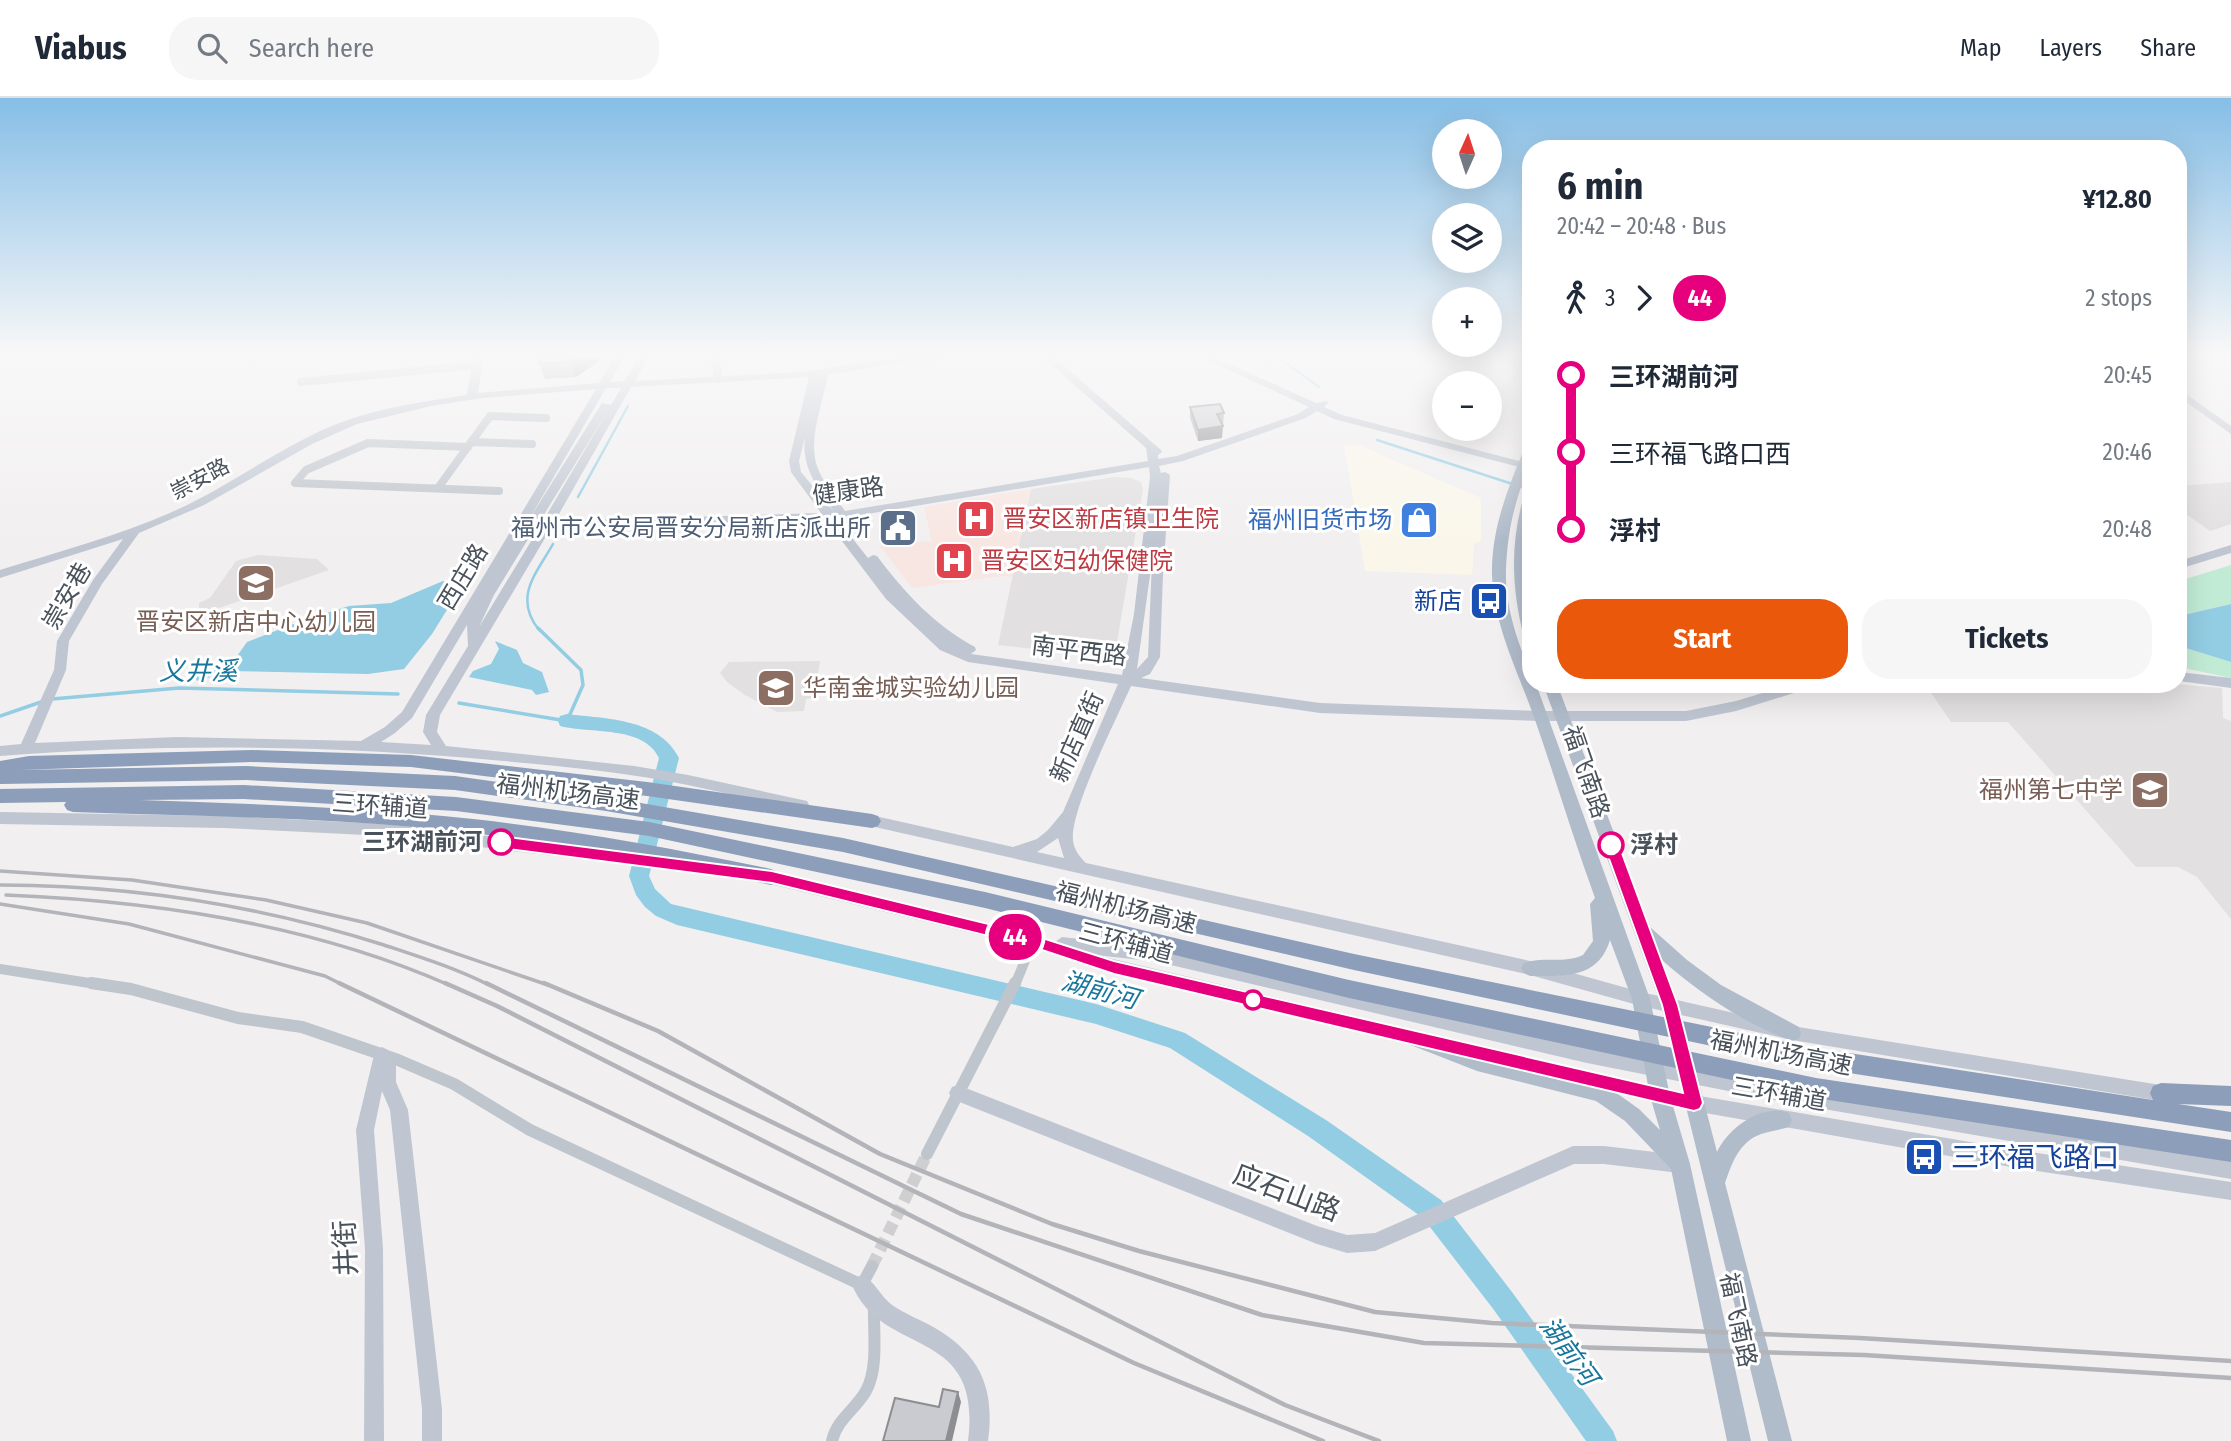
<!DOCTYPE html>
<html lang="en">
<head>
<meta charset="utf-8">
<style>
  body { margin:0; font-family:"Fira Sans Condensed","Noto Sans SC",sans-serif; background:#f6f6f7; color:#1f2937; height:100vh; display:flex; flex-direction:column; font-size:26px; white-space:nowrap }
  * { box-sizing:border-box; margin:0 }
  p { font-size:23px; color:#747a83 }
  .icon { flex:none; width:38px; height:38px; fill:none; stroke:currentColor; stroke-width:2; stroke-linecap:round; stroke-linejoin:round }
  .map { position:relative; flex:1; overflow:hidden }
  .drawer { position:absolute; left:1522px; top:42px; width:665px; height:553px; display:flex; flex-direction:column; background:#fff; border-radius:28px; box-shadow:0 7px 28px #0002 }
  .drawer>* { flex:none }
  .badge { padding:0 14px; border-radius:23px; font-size:24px; line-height:46px }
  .needle { width:46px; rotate:3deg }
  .tools { position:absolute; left:1432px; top:21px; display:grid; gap:14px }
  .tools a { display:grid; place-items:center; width:70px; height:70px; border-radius:50%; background:#fff; box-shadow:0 7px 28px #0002; font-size:35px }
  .map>.badge { position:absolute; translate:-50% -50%; box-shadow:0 0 0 4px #fff }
  .legs { display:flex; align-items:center; gap:10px; height:77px; padding:0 35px; font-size:23px }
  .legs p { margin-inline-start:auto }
  .summary { display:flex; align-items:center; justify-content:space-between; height:119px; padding:0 35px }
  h1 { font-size:38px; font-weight:700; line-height:52px }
  .action { display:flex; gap:14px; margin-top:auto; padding:14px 35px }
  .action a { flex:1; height:80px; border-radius:28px; background:#ea580c; color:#fff; font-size:28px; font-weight:700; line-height:80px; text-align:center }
  .action a+a { background:#f6f6f7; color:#1f2937 }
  ul { padding:0 35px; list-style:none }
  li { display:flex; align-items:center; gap:24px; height:77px; font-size:26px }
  li i { display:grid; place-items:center; width:10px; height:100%; margin:0 9px; background:currentColor }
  li i::after { content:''; width:18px; height:18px; margin:-9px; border:5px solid; border-radius:50%; background:#fff }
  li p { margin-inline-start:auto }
  li:first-child i { background:linear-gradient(#0000 50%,currentColor 0) }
  li:last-child i { background:linear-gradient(currentColor 50%,#0000 0) }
  header { display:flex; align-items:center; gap:42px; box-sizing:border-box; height:98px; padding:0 35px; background:#fff; border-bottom:2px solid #e0e1e3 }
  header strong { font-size:33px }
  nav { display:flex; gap:38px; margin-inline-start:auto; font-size:24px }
  .search { width:490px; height:63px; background:#f6f6f7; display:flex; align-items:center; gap:18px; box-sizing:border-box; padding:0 24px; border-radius:28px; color:#747a83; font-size:26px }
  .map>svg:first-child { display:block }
</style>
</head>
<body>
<header>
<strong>Viabus</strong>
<div class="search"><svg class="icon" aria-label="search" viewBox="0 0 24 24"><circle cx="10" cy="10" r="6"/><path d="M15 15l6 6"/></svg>Search here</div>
<nav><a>Map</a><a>Layers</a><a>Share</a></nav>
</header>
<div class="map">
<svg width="2231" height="1343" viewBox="0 0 2231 1343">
  <rect width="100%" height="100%" fill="#f1efef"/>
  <path fill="#faf7ea" d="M1344,347L1361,348L1481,400V443L1474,446L1472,477L1365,473Z"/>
  <path fill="#e2e0e0" d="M1115,379L1131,380L1141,384L1143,391L1116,550L1108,556L1093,558L998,547L1031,391Z
    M2231,384V426L2210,433L2179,411V388Z
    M258,457L317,461L329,472L216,511H199V505L210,500L236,463Z
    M820,563L814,600L806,601L804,613L777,614L745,597L727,584L720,575L729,564Z
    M1925,586H2175L2222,590L2223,620L2231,623V821L2197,779L2178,769H2136L2008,624H1951Z"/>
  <path fill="#f8e6e2" d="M1031,391L1012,479L1001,478L912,490L880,448L932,443L924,409Z"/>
  <path fill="#c2ebd5" d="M2231,467V506L2179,518V483Z
    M2179,548L2231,564V580L2179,569Z"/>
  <path fill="#93cde3" d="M443,483L463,486L432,536L404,571L368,576L229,573L198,583L188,576L235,561L247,544L304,522L349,508L391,505Z
    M2231,506V564L2179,548V518Z
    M495,543L517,552L523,565L542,574L549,594L536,597L532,592L469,579L473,573L491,566L499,551Z"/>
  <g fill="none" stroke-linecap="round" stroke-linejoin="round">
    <path stroke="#93cde3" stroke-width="2.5" d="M1272,255L1319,289
      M601,263L604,255
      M1377,342L1531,392
      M578,399L628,308
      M539,532C513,499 536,476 553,446"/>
    <path stroke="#93cde3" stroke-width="3.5" d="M52,601L179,590L398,596
      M459,605L567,623L583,587L581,572L538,530
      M0,618L41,604"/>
    <path fill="#93cde3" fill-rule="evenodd" d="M567,616C606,621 659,620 679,660L649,778L655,791L671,806L1096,906L1185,935L1326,1022L1441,1102L1512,1194L1613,1333L1617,1343H1586L1494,1212L1423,1120L1308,1038L1170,950L1096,926L677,827L656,818L645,809L636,797L629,778L659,660C644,627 589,636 560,628L558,623L560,618Z"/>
    <path stroke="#cfcfd1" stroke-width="12" stroke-dasharray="12 6" stroke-linecap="butt" d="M872,1168L927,1056"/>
    <path stroke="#bfc5cc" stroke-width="8" d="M715,255L718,281
      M301,284L477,267
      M471,344L532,346
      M468,349L368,345L306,372L295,385L499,393
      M438,390L490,318L546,320"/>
    <path stroke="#bfc5cc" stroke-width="10" d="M0,871L102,887
      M1015,887L1033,843"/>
    <path stroke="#bfc5cc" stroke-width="12" d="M91,885L131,891L238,920L302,929L398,962L454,986L530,1032L862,1187L872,1168
      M927,1056L1015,885
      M832,1343C837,1321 855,1312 866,1293C879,1269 873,1233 874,1206"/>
    <path fill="#bfc6d1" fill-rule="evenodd" d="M474,255H484L478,295L599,285L617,255H627L610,284L625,283L641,255H651L635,283L801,274L921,255H963L928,264L923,261L828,277C823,304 809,338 816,365C821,383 835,398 845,413L1148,363L1146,350L1038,255H1049L1161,352L1162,354L1158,357V361L1177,358L1298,316L1309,309L1192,255H1205L1316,305L1327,303L1328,305L1324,309L1342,317L1531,366V372L1334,321L1317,313L1306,320L1183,363L1159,368L1161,375L1165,374L1170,377L1163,476L1160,559L1150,576L1141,580L1320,605L1541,613H1686L1736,603L1792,586H1814L1813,589L1736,613L1686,623H1541L1320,615L1131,588C1117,620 1070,712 1073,742C1074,752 1079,758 1086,765L1530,863L1641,894L1792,928L2167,988L2173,990L2176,996L2173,1002L2167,1004L1792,942L1641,908L1530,877L857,725L855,721L857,717L862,715L1013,749L1037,741L1048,732L1063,714L1118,586L968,564L940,552L886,501L826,422L551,430L440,617L437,634L446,648L634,668L688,677L807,703L809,707L807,711L802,712C755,702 709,691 662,682C609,673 557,668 504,663C336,647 168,645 0,658V648L21,646L54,572L57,543L93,482L123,441L0,480V472C58,454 117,438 172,414C226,390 273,354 327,330C371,311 420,304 467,297ZM809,279L789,363L791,374L821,415L555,423L631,289ZM606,290H621L611,307L602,305L528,423ZM596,291L402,614L385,629L361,643L177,639L35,645L66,572L69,543L102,486L139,435L204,407L312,346L357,326L431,308L483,300ZM609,311L543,423H540ZM805,339C801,370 818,390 834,414L801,374L799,363ZM1149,369L1150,379L1134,516L1122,577L971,556L976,552L975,549C934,527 905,495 877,458L873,457L868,460L837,421L845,425L849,424V419ZM535,430H539L479,529L494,497ZM1152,463L1148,559L1137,571ZM467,527L468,548L426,617L423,634L431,647L381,644L395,635L412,620ZM1058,740L1064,760L1037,754Z
      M1514,255H1524L1531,267V278L1527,277Z
      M2179,291L2231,328V336L2179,299Z
      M2231,447V455L2179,471V463Z
      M2179,574L2231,580V590L2179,583Z
      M0,714L224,718L386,726L683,761L688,763L690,767L688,771L683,773L386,738L224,730L0,726Z
      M762,772L1055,844L1062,839L1158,850L1587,949L1789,989L2231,1063V1081L1789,1005L1587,965L1158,864L1096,857L1425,935L1431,937L1433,942L1431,947L1425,949L1114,876L1033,850L762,784L757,782L754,778L757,774Z
      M1452,941L1694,997L2017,1052L2231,1084V1102L2017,1070L1694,1013L1452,957L1446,954L1444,949L1446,944Z
      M382,949L388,952L390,960L396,967V984L408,1012L442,1311V1343H422V1311L390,1012L382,993L374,1032L383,1151L384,1343H364L365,1151L356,1032L374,957L376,952Z
      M958,987L1317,1128L1347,1137L1375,1135L1573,1048H1604L1680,1057L1686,1060L1689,1066L1686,1072L1680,1075L1604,1066H1574L1375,1153L1347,1155L1317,1146L952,1001L949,995L952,989Z
      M862,1177C874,1182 881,1199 892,1207C905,1216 921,1222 935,1230C981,1257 995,1291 988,1343H968C983,1226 883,1261 852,1187L855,1180Z"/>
    <path fill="#b1bccb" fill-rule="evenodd" d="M1531,345C1532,367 1522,382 1517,402C1510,425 1507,447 1506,471C1505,496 1511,522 1519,545C1524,560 1531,571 1531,586H1536L1650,901L1670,998L1690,1066L1751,1343H1727L1671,1071L1625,1023L1596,1003L1477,973L1408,946L1406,940L1408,934L1415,932L1478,956L1608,989L1639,1011L1660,1032L1650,998L1632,901L1610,842C1598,881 1565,878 1530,878L1524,875L1521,870L1524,865C1543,858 1564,866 1583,857L1593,843L1590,806L1595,800C1573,740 1555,679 1534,619C1517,571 1494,528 1492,477C1491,431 1508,390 1525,349Z
      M1531,390L1526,466L1531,512V544L1524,539C1511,489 1510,443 1525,394Z
      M1543,586H1557L1650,829L1687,862L1721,887L1799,929L1801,935L1799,941L1792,943C1745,926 1699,895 1662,862L1679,907L1717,1054C1728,1030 1762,1005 1789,1015L1792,1022L1789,1029C1780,1032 1770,1033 1761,1036C1739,1044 1732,1065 1725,1085L1792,1343H1768L1661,907Z"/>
    <path fill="#8c9eb9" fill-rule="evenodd" d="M252,652L411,657L647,684L872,716L878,718L881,723L878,728L872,730L647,698L411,669L252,664L19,672L246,668L455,678L606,699L843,740L1354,856L1810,949L2153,1002L2150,995L2153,988L2161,985L2231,988V1008L2178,1006L2231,1014V1034L1810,969L1354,872L843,754L606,713L455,692L246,682L0,686V663L29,658Z
      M244,687L456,699L649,724L985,794L1349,882L1816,980L2231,1042V1064L1816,1000L1349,900L985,810L649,738L456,713L244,701L140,702C251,706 362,709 473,721C573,732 672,750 771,771L778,774L780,779L778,784L771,787C656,761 541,741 424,730C308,719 190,718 73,714L67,712L64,707L66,704L0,705V691Z"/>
    <path stroke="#b2b4b9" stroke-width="3.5" d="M0,773L132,782L266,802L367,825L548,887
      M0,787C130,787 261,808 384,847C420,859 455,870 489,887
      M6,797C155,803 311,826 449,887
      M0,806L129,826L325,878L343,887"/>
    <path stroke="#b2b4b9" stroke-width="4.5" d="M339,885L1134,1265L1323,1343
      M445,885L497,908L1285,1307L1379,1343
      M486,885L961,1116L1262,1217L1424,1245L1864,1257L2231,1280
      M544,885L658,933L880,1056L1052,1126L1139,1153L1375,1214L1492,1225L1860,1240L2231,1263"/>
  </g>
  <path fill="#adafb4" d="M541,255L598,264L576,279L545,281L539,266Z
    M1190,309L1224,315L1223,327H1222V340L1198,343L1190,320Z"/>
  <path fill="#8d8e92" d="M583,255H603L598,264L576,279L570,264Z
    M1223,328L1222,340L1198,343V332Z
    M958,1294L961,1304L952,1343H946Z"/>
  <path fill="#c9cbd1" stroke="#8d8e92" stroke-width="2" d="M541,255H583L570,264L539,266Z
    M1220,306L1224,315L1217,316L1223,328L1198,332L1190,309Z
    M943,1291L958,1294L946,1343H883L895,1300L939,1309Z"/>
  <linearGradient id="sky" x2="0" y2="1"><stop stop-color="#86bee6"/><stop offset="0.58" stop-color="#f9f8f8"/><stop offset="1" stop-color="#f9f8f8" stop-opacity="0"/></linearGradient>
  <rect width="2231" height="443" fill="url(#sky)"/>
  <path fill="#e6007e" stroke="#fff" stroke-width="2" d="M501,738L772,773L1033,837L1114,863L1683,995L1662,907L1604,747L1611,741L1619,747L1678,907L1703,1005L1700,1011L1694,1013L1114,876L1033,849L772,785L501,750L494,744Z"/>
  <defs>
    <g id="hospital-square" transform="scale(2.0125)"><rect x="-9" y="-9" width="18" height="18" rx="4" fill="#e0444e" stroke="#fff"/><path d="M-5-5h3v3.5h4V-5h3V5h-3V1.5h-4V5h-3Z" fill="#fff"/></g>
    <g id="shop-square" transform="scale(2.0125)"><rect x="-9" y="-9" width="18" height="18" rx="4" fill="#3f7fe0" stroke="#fff"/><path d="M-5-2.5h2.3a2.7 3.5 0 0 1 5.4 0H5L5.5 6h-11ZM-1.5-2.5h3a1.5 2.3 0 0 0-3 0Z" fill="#fff"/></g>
    <g id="civic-square" transform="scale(2.0125)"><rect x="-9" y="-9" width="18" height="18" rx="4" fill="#5c6f8a" stroke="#fff"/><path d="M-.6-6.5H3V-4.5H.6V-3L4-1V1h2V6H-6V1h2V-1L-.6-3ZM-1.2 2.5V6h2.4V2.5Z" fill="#fff"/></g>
    <g id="school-square" transform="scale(2.0125)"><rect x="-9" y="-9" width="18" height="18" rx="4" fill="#8d6e63" stroke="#fff"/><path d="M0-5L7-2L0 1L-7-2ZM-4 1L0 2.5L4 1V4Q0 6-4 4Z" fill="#fff"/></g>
    <g id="bus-square" transform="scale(2.0125)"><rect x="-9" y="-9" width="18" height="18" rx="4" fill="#1a4fb4" stroke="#fff"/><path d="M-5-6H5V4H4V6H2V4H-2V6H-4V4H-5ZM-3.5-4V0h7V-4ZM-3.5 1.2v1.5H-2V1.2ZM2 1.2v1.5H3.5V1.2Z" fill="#fff"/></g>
  </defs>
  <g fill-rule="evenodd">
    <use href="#hospital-square" x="976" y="421"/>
    <use href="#shop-square" x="1419" y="422"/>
    <use href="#civic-square" x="898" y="430"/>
    <use href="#hospital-square" x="954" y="463"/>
    <use href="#school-square" x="256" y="485"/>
    <use href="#bus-square" x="1489" y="503"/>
    <use href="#school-square" x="776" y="590"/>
    <use href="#school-square" x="2150" y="692"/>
    <use href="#bus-square" x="1924" y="1059"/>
  </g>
  <g fill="#fff" stroke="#e6007e" stroke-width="3.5">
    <circle cx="501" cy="744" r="12"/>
    <circle cx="1611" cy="747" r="12"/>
    <circle cx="1253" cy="902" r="9"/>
  </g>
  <g text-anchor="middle" stroke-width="6" stroke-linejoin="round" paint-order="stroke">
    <g font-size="21" fill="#49515b" stroke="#fff">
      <text transform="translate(200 381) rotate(-28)" y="7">崇安路</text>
    </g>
    <g font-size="24" fill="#49515b" stroke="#fff">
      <text transform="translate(848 393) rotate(-8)" y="8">健康路</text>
      <text transform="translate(463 479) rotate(-59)" y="8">西庄路</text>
      <text transform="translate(67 498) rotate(-60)" y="8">崇安巷</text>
      <text transform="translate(1079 553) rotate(7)" y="8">南平西路</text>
      <text transform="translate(1077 639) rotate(-66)" y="8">新店直街</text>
      <text transform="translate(1586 674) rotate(71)" y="8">福飞南路</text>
      <text transform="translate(568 694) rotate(7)" y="8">福州机场高速</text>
      <text transform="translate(380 708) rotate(4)" y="8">三环辅道</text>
      <text transform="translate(1126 810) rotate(14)" y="8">福州机场高速</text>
      <text transform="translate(1126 845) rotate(15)" y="8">三环辅道</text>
      <text transform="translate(1781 955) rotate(11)" y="8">福州机场高速</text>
      <text transform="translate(1779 996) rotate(10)" y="8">三环辅道</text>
      <text transform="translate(1738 1222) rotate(78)" y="8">福飞南路</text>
    </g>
    <g font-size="24" fill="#be3a42" stroke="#fff" text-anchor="start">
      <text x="1003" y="429">晋安区新店镇卫生院</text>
      <text x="981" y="471">晋安区妇幼保健院</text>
    </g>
    <g font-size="24" fill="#366cbe" stroke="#fff" text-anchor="end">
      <text x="1392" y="430">福州旧货市场</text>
    </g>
    <g font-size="24" fill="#4e5e75" stroke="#fff" text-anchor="end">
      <text x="871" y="438">福州市公安局晋安分局新店派出所</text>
    </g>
    <g font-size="24" fill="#164399" stroke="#fff" text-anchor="end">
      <text x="1462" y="511">新店</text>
    </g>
    <g font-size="24" fill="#785e54" stroke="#fff">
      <text x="256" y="532">晋安区新店中心幼儿园</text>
      <text x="803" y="598" text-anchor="start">华南金城实验幼儿园</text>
      <text x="2123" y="700" text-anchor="end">福州第七中学</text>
    </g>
    <g font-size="24" font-weight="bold" fill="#49515b" stroke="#fff" text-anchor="end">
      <text x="482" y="752">三环湖前河</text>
      <text x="1630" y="755" text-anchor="start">浮村</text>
    </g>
    <g font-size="26" font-style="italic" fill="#1a779c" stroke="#fff">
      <text x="198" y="582">义井溪</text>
      <text transform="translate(1100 892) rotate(15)" y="9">湖前河</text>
      <text transform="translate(1569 1253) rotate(54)" y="9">湖前河</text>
    </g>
    <g font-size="28" fill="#164399" stroke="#fff" text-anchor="start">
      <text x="1951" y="1069">三环福飞路口</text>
    </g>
    <g font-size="28" fill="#49515b" stroke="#fff">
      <text transform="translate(1287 1094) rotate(21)" y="10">应石山路</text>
      <text transform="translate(345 1150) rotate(-93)" y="10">井街</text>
    </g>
  </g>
</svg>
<div class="tools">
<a><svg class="needle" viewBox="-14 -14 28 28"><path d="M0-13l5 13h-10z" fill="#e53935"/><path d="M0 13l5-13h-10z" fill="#747a83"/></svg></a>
<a><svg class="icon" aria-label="layers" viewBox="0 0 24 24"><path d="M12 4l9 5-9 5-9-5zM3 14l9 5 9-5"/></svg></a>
<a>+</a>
<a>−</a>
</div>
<b class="badge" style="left:1015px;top:839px;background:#e6007e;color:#fff">44</b>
<section class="drawer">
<div class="summary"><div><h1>6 min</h1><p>20:42 – 20:48 · Bus</p></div><b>¥12.80</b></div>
<div class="legs"><svg class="icon" aria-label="walk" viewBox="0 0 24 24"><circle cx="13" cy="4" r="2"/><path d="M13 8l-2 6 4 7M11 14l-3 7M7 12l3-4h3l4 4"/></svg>3<svg class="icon" aria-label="forward" viewBox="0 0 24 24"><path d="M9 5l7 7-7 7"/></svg><b class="badge" style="background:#e6007e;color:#fff">44</b><p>2 stops</p></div>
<ul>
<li><i style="color:#e6007e"></i><b>三环湖前河</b><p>20:45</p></li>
<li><i style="color:#e6007e"></i><span>三环福飞路口西</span><p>20:46</p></li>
<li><i style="color:#e6007e"></i><b>浮村</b><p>20:48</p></li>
</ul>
<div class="action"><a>Start</a><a>Tickets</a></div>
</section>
</div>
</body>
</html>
